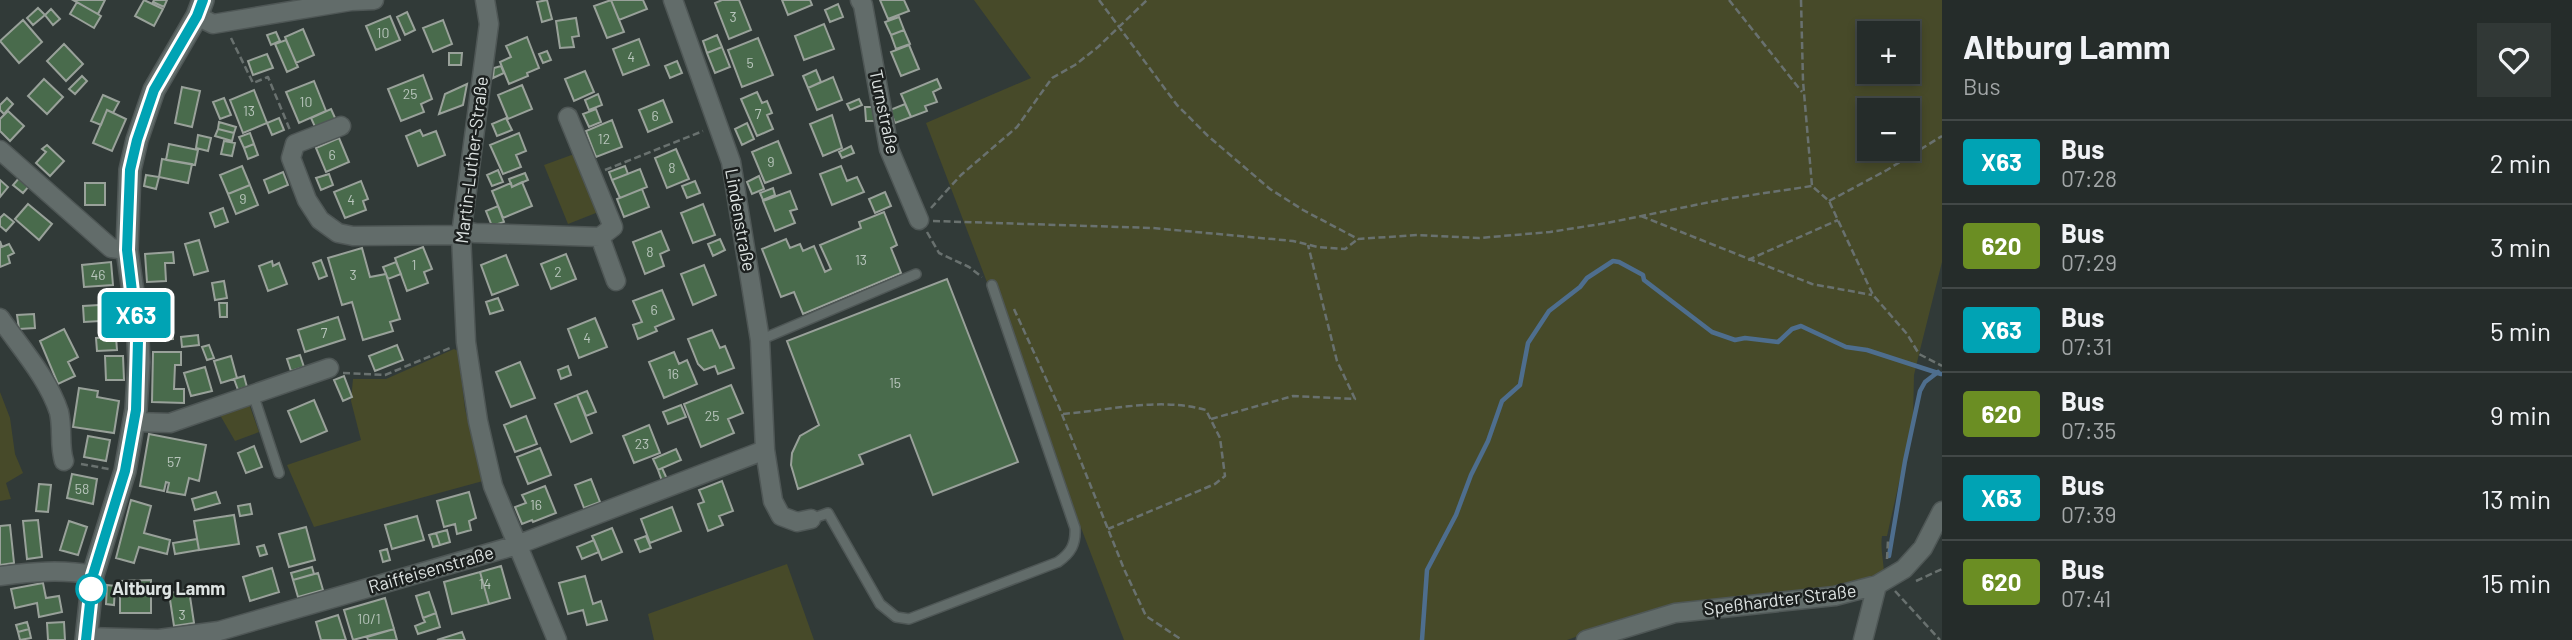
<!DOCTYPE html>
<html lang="en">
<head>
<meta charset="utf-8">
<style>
  body { margin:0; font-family:Barlow,sans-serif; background:#313836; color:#f1f3f6; height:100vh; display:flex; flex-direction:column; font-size:26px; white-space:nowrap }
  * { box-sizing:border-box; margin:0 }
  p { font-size:23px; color:#a3a7a8 }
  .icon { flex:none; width:38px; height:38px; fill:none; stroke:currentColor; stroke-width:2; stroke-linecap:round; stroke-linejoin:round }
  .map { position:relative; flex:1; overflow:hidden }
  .side { display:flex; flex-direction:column; background:#252c2a; width:630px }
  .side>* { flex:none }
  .badge { padding:0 14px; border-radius:5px; font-size:24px; line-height:46px }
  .buttons { position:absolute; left:1857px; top:21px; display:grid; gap:14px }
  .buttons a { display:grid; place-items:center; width:63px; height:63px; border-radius:0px; background:#252c2a; box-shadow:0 4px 10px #0003,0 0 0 2px #424847; font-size:35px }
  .map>.badge { position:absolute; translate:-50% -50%; box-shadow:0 0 0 4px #fff }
  .round { display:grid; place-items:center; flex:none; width:74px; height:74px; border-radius:0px; background:#313836 }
  .head { display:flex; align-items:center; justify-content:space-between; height:119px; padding:0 21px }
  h1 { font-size:33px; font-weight:700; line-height:52px }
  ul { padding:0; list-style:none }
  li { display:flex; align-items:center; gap:21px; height:84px; padding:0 21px; border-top:2px solid #424847 }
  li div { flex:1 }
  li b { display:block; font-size:26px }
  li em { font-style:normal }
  li .badge { min-width:77px; font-weight:700; text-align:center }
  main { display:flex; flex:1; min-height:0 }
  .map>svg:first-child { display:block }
</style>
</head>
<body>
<main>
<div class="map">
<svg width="1942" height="640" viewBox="0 0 1942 640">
  <rect width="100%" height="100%" fill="#313a38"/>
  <path fill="#474a29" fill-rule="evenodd" d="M974,0H1942V262L1919,354L1914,375L1913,420L1887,536H1882C1880,549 1884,562 1884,575L1859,584L1632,617L1567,640H1124L926,123L1031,78ZM1869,33H1908V72H1869ZM1869,110H1908V149H1869Z
    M577,153L601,211L568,224L544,165Z
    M454,349L458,351L465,409L483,481L314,527L287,465L361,440L351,401L353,379H386Z
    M0,392L10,418L15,454L23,473L6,483L11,499L0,501Z
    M248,401L259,432L235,441L220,415Z
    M787,564L814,640H654L648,614Z"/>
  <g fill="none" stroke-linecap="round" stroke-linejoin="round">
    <path stroke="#4e6e8e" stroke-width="4.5" d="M1889,556L1905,461L1920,391L1925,382L1938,372
      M1422,640L1427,570L1456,515L1471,475L1488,441L1502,401L1520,385L1528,343L1549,311L1580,287L1587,278L1613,261L1619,262L1643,275L1644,280L1712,332L1735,340L1745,338L1778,342L1792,329L1801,326L1846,347L1867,350L1941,374"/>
  </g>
  <path fill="#496b4c" stroke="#99a19a" stroke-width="2" d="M73,0H105L98,14Z
    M144,0L163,9L154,26L135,16Z
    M154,0H167L164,7L153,2Z
    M547,0L552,19L542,22L537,2Z
    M611,0L624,32L607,38L594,6Z
    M611,0H643L647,9L619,20Z
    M722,0H739L751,30L729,39L715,3Z
    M782,0H810L812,5L788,15Z
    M880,0H904L909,11L888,19Z
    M77,2L101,16L94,28L70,14Z
    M838,4L843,17L830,22L825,10Z
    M38,8L45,15L33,25L27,18Z
    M51,9L60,19L53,25L45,15Z
    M407,12L415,30L405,35L397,17Z
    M390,16L400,40L376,50L366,26Z
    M899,17L904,30L891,35L885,22Z
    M576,18L579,36L572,37L574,47L560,48L556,21Z
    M23,20L42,42L19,63L0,41Z
    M443,20L452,44L433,52L423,28Z
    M824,24L834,49L804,60L795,36Z
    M303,29L314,55L296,63L285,37Z
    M904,30L910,44L896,49L891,35Z
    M276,32L280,41L271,45L267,35Z
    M717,35L722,47L707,53L703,41Z
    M527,37L539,68L527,73L528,76L509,84L500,62L511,57L506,46Z
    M758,38L773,75L742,87L728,50Z
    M639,39L649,65L623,75L613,49Z
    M286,40L298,67L287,72L275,44Z
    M64,44L83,64L66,81L47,61Z
    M909,45L919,69L901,76L891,52Z
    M722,47L730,67L715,73L707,53Z
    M547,51L551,60L543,63L539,54Z
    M449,53H462L461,65H449Z
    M267,54L273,68L253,75L248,61Z
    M677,61L682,73L670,78L665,66Z
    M501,66L504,73L493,78L494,68Z
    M816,70L821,82L808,88L803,76Z
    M585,71L594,92L574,101L565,79Z
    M423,75L432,99L421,104L424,112L401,121L388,89Z
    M82,76L87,81L75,94L69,89Z
    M833,77L842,100L817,110L808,88Z
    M44,79L63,97L47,114L28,96Z
    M937,79L941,88L933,92L937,102L925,106L927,111L911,117L901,94Z
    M314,81L326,111L299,123L286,92Z
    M467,84L463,105L439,114L445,94Z
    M522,85L532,109L508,119L498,95Z
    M182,87L200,91L192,127L175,123Z
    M254,90L267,123L243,133L230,100Z
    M757,92L762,103L767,101L772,113L767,115L773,129L757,136L741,99Z
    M598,94L602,105L589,110L585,100Z
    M103,95L119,102L113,113L107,110L101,125L91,121Z
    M7,98L13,104L4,114L0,110V105Z
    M224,98L231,115L220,119L213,102Z
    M859,99L862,105L850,110L847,104Z
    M663,100L672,122L648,132L639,110Z
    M905,104L911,117L895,123L890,110Z
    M865,107H874V121H866Z
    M331,109L336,120L316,129L311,118Z
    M596,109L601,122L589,127L583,114Z
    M107,110L126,119L112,151L93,143Z
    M8,111L24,126L10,141L0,131V119Z
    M832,115L842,148L823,156L810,124Z
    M279,118L284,130L272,135L267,123Z
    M506,118L512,130L497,136L492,124Z
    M612,120L622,147L596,157L586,131Z
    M219,122L236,127L234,133L218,129Z
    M747,123L754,139L742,145L735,129Z
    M218,129L234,133L232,141L215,136Z
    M420,130L423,136L436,131L445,155L418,166L406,136Z
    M250,133L254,144L244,148L239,137Z
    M519,133L526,151L516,155L521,167L503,174L490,145Z
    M198,135L211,138L208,151L196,148Z
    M339,138L349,162L326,172L316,148Z
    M224,141L235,143L232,156L221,154Z
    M778,141L791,173L765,183L752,152Z
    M169,144L198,150L195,165L166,160Z
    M254,144L258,155L248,159L244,148Z
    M47,145L64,161L50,176L36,163L46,152L42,149Z
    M851,146L854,153L842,158L839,152Z
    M676,149L689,179L667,188L655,158Z
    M162,159L192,164L188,183L159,177Z
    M242,166L250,185L228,194L220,175Z
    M625,166L628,174L612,180L609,172Z
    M841,166L847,181L857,177L864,192L832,205L820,174Z
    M640,169L647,187L620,198L612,180Z
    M498,170L503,182L492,186L487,175Z
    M283,172L288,185L269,193L264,180Z
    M525,173L528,180L512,187L509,179Z
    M329,174L333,185L321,190L316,178Z
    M146,175L159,177L156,189L144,186Z
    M759,176L764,189L752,194L747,182Z
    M20,177L30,185L23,193L13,185Z
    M0,180L8,187L0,197Z
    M361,181L368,199L363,201L366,210L345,218L334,192Z
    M695,181L700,193L687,198L682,186Z
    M522,182L532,206L503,218L492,191L511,183L512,187Z
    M85,183H105V205H85Z
    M250,185L258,205L236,214L228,194Z
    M773,188L775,195L763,200L760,193Z
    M642,189L649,207L624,217L617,199Z
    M790,191L797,209L790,211L795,223L775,231L763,201Z
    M885,192L891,206L875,213L869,199Z
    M28,204L52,224L39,240L15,219Z
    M703,204L715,235L693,243L681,213Z
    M498,206L504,222L492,226L486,211Z
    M223,208L228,222L215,227L210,213Z
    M884,212L897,245L891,248L901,273L803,314L794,292L781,297L762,249L786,239L790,248L800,244L803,251L814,246L825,272L831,269L820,245L861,228L859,222Z
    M4,214L14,222L6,231L0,226V218Z
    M661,231L669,250L660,254L664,266L645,274L633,242Z
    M720,239L725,250L713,256L708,244Z
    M199,240L208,271L194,275L185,244Z
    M0,241L2,247L9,244L14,253L8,256L10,263L0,267Z
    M423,247L432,269L424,272L428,283L407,291L395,258Z
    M362,248L370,277L386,274L400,319L390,322L393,331L363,340L352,302L342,305L328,258Z
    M173,252L174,263H165L166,281L147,282L145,254Z
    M566,254L576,279L551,289L541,264Z
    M506,255L518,285L492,295L481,265Z
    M321,260L327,276L319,279L313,263Z
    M272,261L273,266L279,263L287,284L268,291L259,266Z
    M111,262L113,285L84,287L82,265Z
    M396,262L401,274L388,279L383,267Z
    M704,265L716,295L693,305L681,274Z
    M947,279L1018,462L933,495L910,435L859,455L863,464L798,489L791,465L792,453L800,436L819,425L787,341Z
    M224,281L227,298L215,300L212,283Z
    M662,290L674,319L655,327L657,331L638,339L633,325L642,322L633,301Z
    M170,293L173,339L153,340L149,294Z
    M498,298L503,310L490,314L486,302Z
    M219,303H227V317H220Z
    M116,304L117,320L84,322L83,306Z
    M34,314L35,328L19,329L17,315Z
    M338,317L345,339L305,352L298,330Z
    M595,318L607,347L579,358L568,329Z
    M64,329L78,357L68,362L75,376L58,384L40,341Z
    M712,330L720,348L725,346L734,368L718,374L715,366L704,370L698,364L688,339Z
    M198,335L199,345L182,347L181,337Z
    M116,337L117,350L97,351L96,338Z
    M209,345L214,358L207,360L202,347Z
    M397,345L403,360L375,371L369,356Z
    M153,352H181V365H175L174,389H184V403L152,402Z
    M674,352L679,364L687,360L697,384L664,398L649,362Z
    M300,355L304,367L291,371L287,359Z
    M105,356H123L124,380H106Z
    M231,356L237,378L221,383L214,361Z
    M520,362L535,398L511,407L496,372Z
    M568,366L571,375L561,379L558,370Z
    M205,367L212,391L191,396L184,373Z
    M244,376L247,387L238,390L234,379Z
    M344,376L352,397L343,401L334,380Z
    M731,385L743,413L728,419L734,433L701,447L684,404Z
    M79,388L98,391L97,397L119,401L114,433L73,427Z
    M587,391L596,412L586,416L577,395Z
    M577,395L592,433L571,442L555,404Z
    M314,400L327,431L301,442L288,411Z
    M681,405L686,417L668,424L663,412Z
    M526,416L537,444L515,452L504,425Z
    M649,425L660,453L634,463L623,436Z
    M149,434L206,445L199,481L189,478L185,495L167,492L169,483L166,482L164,491L140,486Z
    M88,436L110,440L106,461L84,457Z
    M254,446L262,467L246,473L238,453Z
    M540,448L551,475L528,484L517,457Z
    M676,449L681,460L658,470L653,459Z
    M662,468L667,479L662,481L658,470Z
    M72,474L97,479L93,504L67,498Z
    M591,479L600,502L584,508L575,485Z
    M722,481L733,511L719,516L723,525L708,531L698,504L704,502L699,490Z
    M39,484L51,485L48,512L36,511Z
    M545,486L556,513L533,522L532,520L522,524L515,507L526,503L522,495Z
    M216,492L220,503L195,510L192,499Z
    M469,492L476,518L469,521L471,530L457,534L455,524L444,527L437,501Z
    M131,500L151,506L144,533L170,540L167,554L139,547L134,563L116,558Z
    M250,504L252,514L240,516L238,506Z
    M672,507L681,531L650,543L641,519Z
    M234,515L239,544L199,550L194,521Z
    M417,516L424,540L392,549L385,525Z
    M38,520L42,557L27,559L23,521Z
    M69,521L87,527L78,555L60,550Z
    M10,525L14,563L0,565V526Z
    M306,527L315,560L289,567L279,534Z
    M612,528L622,552L602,560L592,536Z
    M447,530L450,542L440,545L436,533Z
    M436,533L440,545L433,547L429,535Z
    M646,536L651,548L640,552L635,540Z
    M197,539L199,550L175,554L173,543Z
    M594,540L599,552L582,559L577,547Z
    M264,545L267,554L260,556L257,547Z
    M387,549L390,560L383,562L380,551Z
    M501,566L510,598L489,604L480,572Z
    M312,567L314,574L293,580L291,573Z
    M272,568L279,592L250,601L243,577Z
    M480,572L489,604L452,614L444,582Z
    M318,573L323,590L298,597L293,580Z
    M585,576L593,604L601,601L607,620L587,625L583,610L568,614L559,583Z
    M151,580V613H120V581Z
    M43,583L46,598L59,596L62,612L39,617L37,603L15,608L11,589Z
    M107,585L115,586L114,605L106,604Z
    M189,590L194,623L174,626L169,593Z
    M429,592L436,613L423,618L416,596Z
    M385,598L394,629L353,640L344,610Z
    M436,613L440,627L418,634L415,626L425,622L423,618Z
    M338,615L346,640H321L316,622Z
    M27,622L29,629L18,632L16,625Z
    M64,622L65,640H48L47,623Z
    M29,629L31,638L20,640L18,632Z
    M394,629L397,640H368L367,637Z
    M462,632L465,640H437Z"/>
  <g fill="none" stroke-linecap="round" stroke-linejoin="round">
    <g stroke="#4f5756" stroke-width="12">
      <path id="lane" d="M760,340L916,274
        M253,394L279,473
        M811,519L828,513L880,604L896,617L909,619L1058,562C1071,553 1076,544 1075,528L992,285"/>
    </g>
    <g stroke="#4f5756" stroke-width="21">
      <path id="street" d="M485,0L489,24L461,235L466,342L478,421L493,486L557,640
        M673,0L731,162L760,340L765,450L773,501L781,516L797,522L811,519
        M860,0L863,5L889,149L919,220
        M197,16L213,24L351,1L374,0
        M568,117L613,227L600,237
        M341,126L295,144L291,158L307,200L320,220L338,233L353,236L461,235
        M0,150L111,248L127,250
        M461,230L475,233L600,237
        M600,237L616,281
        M0,318C20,347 48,378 59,412C63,429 59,445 64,461
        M134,422L170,423L329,368
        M0,576C32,572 61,569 93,575
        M86,637L159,639L219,631L517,545L765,450
        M1586,640L1675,613L1835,596L1877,585L1904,569L1923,548L1942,511
        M1863,640L1877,585"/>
    </g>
    <g stroke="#4f5756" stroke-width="24">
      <path id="secondary" d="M86,640L93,575L125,471L136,409L139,362L137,320L127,250L130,170L137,140L154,90L197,16L203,0"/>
    </g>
    <path stroke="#69716f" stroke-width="2.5" stroke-dasharray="7 3.5" stroke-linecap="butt" d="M1099,0L1177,105L1208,136L1270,189L1303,210L1358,239L1417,235L1479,238L1550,232L1607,223L1725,199L1812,186
      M1729,0L1802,92
      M1801,0L1803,81L1812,186L1829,201L1873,295L1907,334L1919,354L1942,366
      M231,38L253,83L268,77L290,130
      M605,170L703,131
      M1829,201L1887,170L1942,136
      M931,208L961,175L1017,127L1052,78L1075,65L1098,47L1147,0
      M1641,216L1812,284L1872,295
      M933,221L1153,228L1293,241L1318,247L1345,249L1358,239
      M927,232L939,253L969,267L982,277
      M1748,260L1838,220
      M1014,309L1059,407L1124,569L1146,616L1182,640
      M343,373L385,375L450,348
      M1063,414C1111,410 1160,397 1206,410L1220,438L1225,476L1215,484L1108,529
      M1211,419L1293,396L1355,399L1337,361L1308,245
      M81,464L109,469
      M1887,559L1888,540
      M1916,581L1942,569
      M1895,591L1940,640"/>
    <use href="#lane" stroke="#626c6a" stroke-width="9"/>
    <use href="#street" stroke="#626c6a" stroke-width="18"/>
    <use href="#secondary" stroke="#626c6a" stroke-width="21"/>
  </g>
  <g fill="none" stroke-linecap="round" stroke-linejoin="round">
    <g stroke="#fff" stroke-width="16">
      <path id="line" d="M86,640L93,575L125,471L136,410L138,341L127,250L130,170L137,140L154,90L197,16L203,0"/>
    </g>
    <use href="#line" stroke="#00a3b4" stroke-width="10"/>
  </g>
  <circle fill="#fff" stroke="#00a3b4" stroke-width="3.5" cx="91" cy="589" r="14"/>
  <g text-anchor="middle" stroke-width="5" stroke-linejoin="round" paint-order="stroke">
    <g font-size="14" fill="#b8c5bc">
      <text x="733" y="22">3</text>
      <text x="383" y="38">10</text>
      <text x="631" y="62">4</text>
      <text x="750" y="68">5</text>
      <text x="410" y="99">25</text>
      <text x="306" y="107">10</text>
      <text x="249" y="116">13</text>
      <text x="758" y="119">7</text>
      <text x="655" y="121">6</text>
      <text x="604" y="144">12</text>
      <text x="332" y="160">6</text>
      <text x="771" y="167">9</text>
      <text x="672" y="173">8</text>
      <text x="243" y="204">9</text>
      <text x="351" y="205">4</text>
      <text x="650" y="257">8</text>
      <text x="861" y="265">13</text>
      <text x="414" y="270">1</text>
      <text x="558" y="277">2</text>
      <text x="98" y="280">46</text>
      <text x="353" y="280">3</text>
      <text x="654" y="315">6</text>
      <text x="324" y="338">7</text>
      <text x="587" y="343">4</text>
      <text x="673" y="379">16</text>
      <text x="895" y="388">15</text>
      <text x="712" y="421">25</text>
      <text x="642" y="449">23</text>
      <text x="174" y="467">57</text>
      <text x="82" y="494">58</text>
      <text x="536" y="510">16</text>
      <text x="485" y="589">14</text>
      <text x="182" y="620">3</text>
      <text x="369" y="624">10/1</text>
    </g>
    <g font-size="18" fill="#dde3e2" stroke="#1c201f">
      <text transform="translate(884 112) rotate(78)" y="6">Turnstraße</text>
      <text transform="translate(472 160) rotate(-83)" y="6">Martin-Luther-Straße</text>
      <text transform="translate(740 220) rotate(80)" y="6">Lindenstraße</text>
      <text transform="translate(431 570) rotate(-16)" y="6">Raiffeisenstraße</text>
      <text transform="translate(1780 600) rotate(-7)" y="6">Speßhardter Straße</text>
    </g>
    <g font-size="18" font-weight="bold" fill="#dde3e2" stroke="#1c201f" text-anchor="start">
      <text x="112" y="595">Altburg Lamm</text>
    </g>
  </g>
</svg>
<div class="buttons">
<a>+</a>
<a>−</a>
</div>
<b class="badge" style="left:136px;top:315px;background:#00a3b4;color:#fff">X63</b>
</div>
<section class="side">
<div class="head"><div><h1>Altburg Lamm</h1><p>Bus</p></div><a class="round"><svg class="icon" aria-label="heart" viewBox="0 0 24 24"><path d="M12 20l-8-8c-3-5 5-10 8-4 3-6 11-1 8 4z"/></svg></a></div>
<ul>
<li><span class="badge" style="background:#00a3b4;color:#fff">X63</span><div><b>Bus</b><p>07:28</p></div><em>2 min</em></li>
<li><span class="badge" style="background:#6b8e23;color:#fff">620</span><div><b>Bus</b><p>07:29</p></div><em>3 min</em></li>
<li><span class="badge" style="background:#00a3b4;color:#fff">X63</span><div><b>Bus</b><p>07:31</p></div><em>5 min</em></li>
<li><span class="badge" style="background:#6b8e23;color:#fff">620</span><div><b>Bus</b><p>07:35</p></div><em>9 min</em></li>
<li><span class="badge" style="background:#00a3b4;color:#fff">X63</span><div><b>Bus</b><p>07:39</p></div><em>13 min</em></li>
<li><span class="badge" style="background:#6b8e23;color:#fff">620</span><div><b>Bus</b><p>07:41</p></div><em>15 min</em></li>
</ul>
</section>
</main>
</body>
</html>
